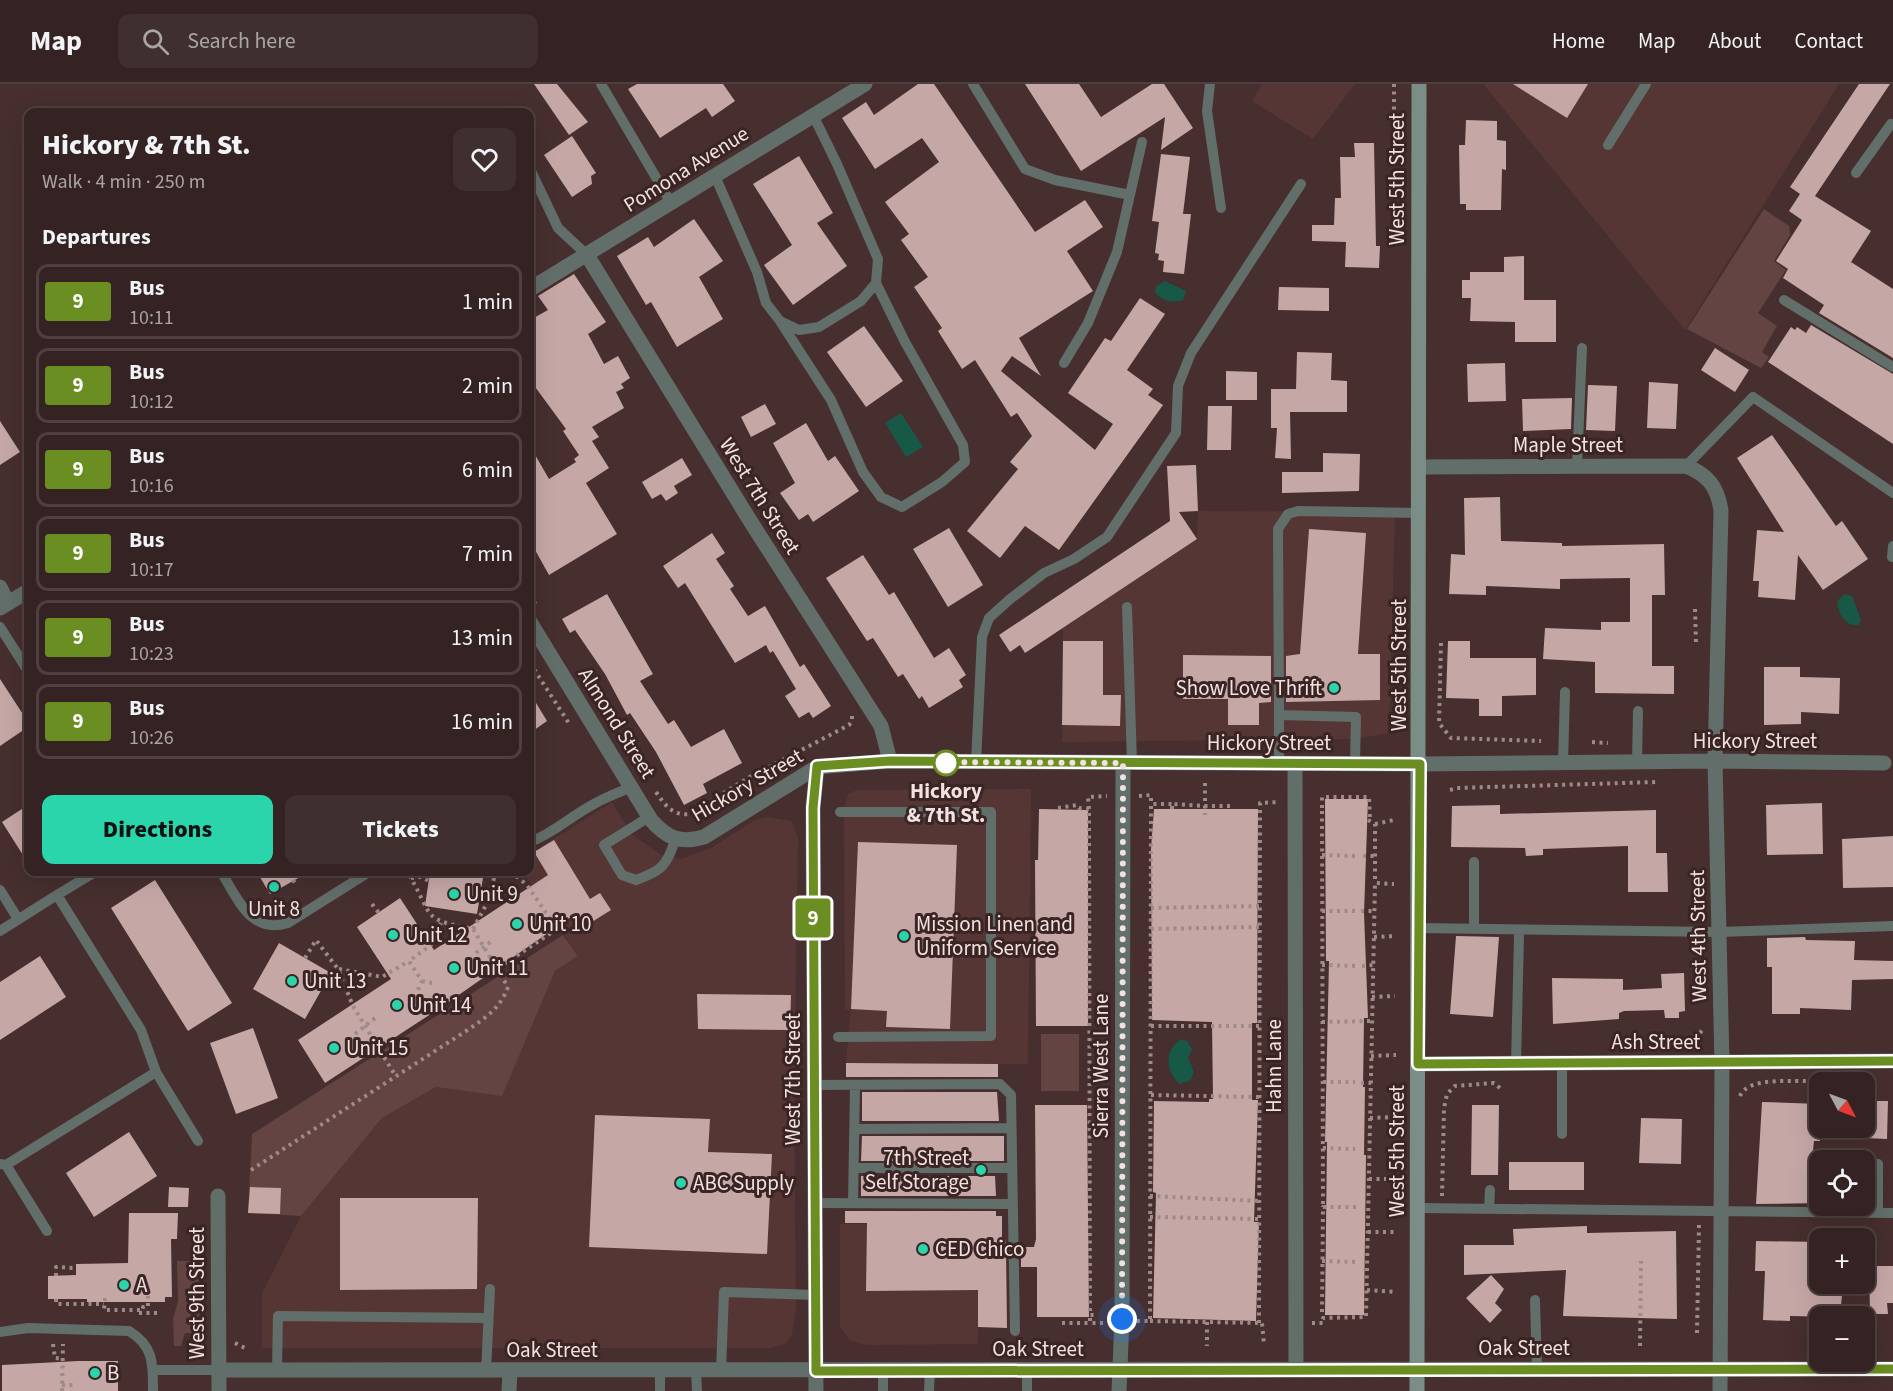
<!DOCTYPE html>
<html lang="en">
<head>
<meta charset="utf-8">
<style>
  body { margin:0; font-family:"Source Sans 3",sans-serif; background:#3f2f2f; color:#f1f3f6; height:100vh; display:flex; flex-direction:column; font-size:22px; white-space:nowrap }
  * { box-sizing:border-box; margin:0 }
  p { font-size:20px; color:#a9a4a5 }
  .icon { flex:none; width:33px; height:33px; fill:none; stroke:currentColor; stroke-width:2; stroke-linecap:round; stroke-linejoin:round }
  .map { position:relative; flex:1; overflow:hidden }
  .side { position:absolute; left:24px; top:24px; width:510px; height:768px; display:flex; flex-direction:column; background:#342322; border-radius:12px; box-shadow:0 6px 24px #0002,0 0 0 2px #4e4040 }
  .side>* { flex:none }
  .badge { padding:0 12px; border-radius:4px; font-size:21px; line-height:39px }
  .needle { width:39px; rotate:131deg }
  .tools { position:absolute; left:1809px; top:988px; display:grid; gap:12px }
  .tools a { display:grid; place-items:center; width:66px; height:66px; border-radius:12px; background:#342322; box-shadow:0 6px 24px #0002,0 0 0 2px #4e4040; font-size:30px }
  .you { position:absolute; width:30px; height:30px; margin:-15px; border:4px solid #fff; border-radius:50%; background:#1a73e8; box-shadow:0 0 0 9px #1a73e833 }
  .map>.badge { position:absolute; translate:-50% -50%; box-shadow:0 0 0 3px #fff }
  h2 { padding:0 18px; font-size:22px; line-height:54px }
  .round { display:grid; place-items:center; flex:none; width:63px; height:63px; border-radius:12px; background:#3f2f2f }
  .summary { display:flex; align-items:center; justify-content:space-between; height:102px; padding:0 18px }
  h1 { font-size:28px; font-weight:800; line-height:45px }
  .action { display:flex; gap:12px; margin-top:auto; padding:12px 18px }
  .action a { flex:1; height:69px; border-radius:12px; background:#2ad5ac; color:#111; font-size:24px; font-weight:800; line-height:69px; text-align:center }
  .action a+a { background:#3f2f2f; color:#f1f3f6 }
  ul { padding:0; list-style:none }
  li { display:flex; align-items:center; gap:18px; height:75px; margin:0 12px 9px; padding:0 6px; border:3px solid #4e4040; border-radius:12px }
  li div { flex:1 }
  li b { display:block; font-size:22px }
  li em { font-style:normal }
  li .badge { min-width:66px; font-weight:700; text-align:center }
  header { display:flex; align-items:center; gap:36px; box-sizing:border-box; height:84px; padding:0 30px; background:#342322; border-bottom:2px solid #4e4040 }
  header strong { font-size:28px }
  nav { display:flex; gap:33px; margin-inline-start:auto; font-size:21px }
  .search { width:420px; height:54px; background:#3f2f2f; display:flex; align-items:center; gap:15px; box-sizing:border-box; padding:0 21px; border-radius:12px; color:#a9a4a5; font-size:22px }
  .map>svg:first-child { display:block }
</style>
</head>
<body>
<header>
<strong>Map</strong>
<div class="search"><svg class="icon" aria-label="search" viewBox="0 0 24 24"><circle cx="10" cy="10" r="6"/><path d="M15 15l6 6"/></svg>Search here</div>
<nav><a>Home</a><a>Map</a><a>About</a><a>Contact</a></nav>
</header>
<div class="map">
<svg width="1893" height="1307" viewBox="0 0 1893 1307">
  <rect width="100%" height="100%" fill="#462f2e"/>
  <path fill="#553635" d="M1262,0H1355L1313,55L1252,17Z
    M1483,0H1839L1685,246Z
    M1198,427L1395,428L1389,649L1355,655L1062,658L1063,544L1197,455Z
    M1031,705L1028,980L846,979L851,926L845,925L844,724L848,710L857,706Z
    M612,718L631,750L663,772L681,775L711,764L753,737L767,733L791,737L798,753L794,1010L796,1227L792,1250L785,1260L769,1264H262V1209L301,1132L382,1034L436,1003L502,1011L555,887L578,872L523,788H530V770Z
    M840,1140H979L978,1260L867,1261L850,1257L840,1242Z"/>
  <path fill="#634443" d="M1764,125L1789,142L1790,151L1774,177L1786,186L1758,229L1777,242L1762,268L1769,273L1761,284L1687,245Z
    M563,851L578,872L555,887L502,1012L436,1003L382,1034L301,1132L248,1129L252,1050Z
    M1041,950H1079V1007H1041Z
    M177,1177H198L200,1256L191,1249H185L181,1262H174L173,1235L178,1217Z"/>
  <path fill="#175847" d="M1165,197L1186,207L1183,216C1172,219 1163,218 1155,208L1156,202Z
    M901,329L923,363L906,373L885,339Z
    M1845,510L1852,512L1861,536L1859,541C1845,543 1838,529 1837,517Z
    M1181,955L1187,957L1192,965L1188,974L1194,988L1190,997L1179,1000C1166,986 1163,967 1181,955Z"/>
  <path fill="#c5a7a6" d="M534,0H557L588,38L569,51Z
    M637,0H723L735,17L712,33L706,24L660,54L628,5Z
    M918,0H934L1035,148L1085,116L1103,143L1067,167L1093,207L1019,254L1041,292L1012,272L1001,287L1095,366L1113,340L1068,309L1105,254L1111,257L1140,214L1165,230L1127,286L1153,305L1148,311L1163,321L1059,466L1025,442L1000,474L967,447L1018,385L1010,378L1032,352L1017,329L1011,333L975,276L962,285L938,247L942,244L914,203L928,193L901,156L909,150L885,118L939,78L922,54L875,85L842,34L866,18L874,31Z
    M1025,0H1079L1101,33L1152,0H1164L1193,44L1161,66L1165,33L1081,87Z
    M1513,0H1588L1567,34Z
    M1859,0H1890L1815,112L1871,147L1851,178L1893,205V274L1819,229L1824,221L1783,194L1788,185L1776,177L1802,136L1789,127L1800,110L1790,103Z
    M1466,36L1497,37V56L1506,57V86L1502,85L1501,126H1466V120H1460L1459,61H1465Z
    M572,52L596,89L591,92L592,100L572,113L544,71Z
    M1354,59H1374L1376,162H1380L1379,184L1345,183L1346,158L1312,157V141H1334L1335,114H1341L1340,73H1355Z
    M1161,70L1190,73L1183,130H1191L1184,190L1163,188L1164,177L1158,176L1159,170L1155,169L1159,138L1152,137Z
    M799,72L833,129L817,139L847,182L793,221L764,181L792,161L753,100Z
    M694,135L723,177L699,193L723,235L677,263L651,218L646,221L617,172L648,153L654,163Z
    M1524,172V216H1556V258H1515V238L1470,237L1471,214H1462V196H1470V188H1504V173Z
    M574,190L606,238L588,250L604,280L618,272L630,294L621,300L624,304L616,308L624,324L592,343L599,353L592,357L609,384L586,399L617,450L549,491L530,457V362L549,395L576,378L574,375L579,371L563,347L566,345L530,296V236L548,226L538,212Z
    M1279,203L1329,204V227L1278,226Z
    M1811,241L1893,290V360L1768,278L1791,243L1795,246L1797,243L1806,249Z
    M864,242L903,297L866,323L827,268Z
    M1715,264L1749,286L1735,308L1701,286Z
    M1297,268L1332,269L1331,296L1347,297V328H1290L1291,375L1275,374L1277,344H1271V305H1296Z
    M1505,279L1506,317L1468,318L1467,280Z
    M1226,287L1257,288V316H1226Z
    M1649,298L1678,300L1676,345L1647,344Z
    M1588,301L1617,302L1615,347L1586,346Z
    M1572,314L1571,345L1523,347L1522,315Z
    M765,320L776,340L751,353L741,333Z
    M1208,322H1232L1231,366H1207Z
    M0,337L20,368L0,381Z
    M806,339L828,377L835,372L859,407L813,438L808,430L799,436L780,409L795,399L773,359Z
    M1772,351L1836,442L1842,437L1868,475L1823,506L1798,471L1795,516L1758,513L1759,497H1753L1757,446L1784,448L1737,374Z
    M1323,369L1360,370L1359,407L1282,409V388H1323Z
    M682,374L692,391L674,402L678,409L666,417L661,410L652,415L642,398Z
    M1196,381L1198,427L1179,428L1197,455L1025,569L1020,561L1010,568L999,551L1170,437L1167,382Z
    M1500,413L1501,457L1562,459V462L1664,460L1665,511H1652V582H1674V610L1595,609V578L1543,575L1545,544L1601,546V538H1630V494L1560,495V505L1486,502V511L1449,510L1451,470L1465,471L1464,414Z
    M949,444L983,501L948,523L913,465Z
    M1309,445L1366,449L1358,570H1380V616L1286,618V572L1300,570Z
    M712,449L725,469L716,475L734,502L730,505L748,532L765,522L800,583L804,580L831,622L813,634L809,628L799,634L785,612L796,605L773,567L770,569L766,561L735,579L685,499L678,504L663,482Z
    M863,471L889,511L894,508L934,574L949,564L966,591L959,596L963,603L929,624L922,612L919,615L903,590L898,593L873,554L867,557L826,494Z
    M607,510L653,590L640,597L668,640L674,636L691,663L724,645L742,679L703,700L707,709L684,721L656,668L630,629L627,631L605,590L575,546L570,549L562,535Z
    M1063,557H1103V611H1121L1120,642L1062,641Z
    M1448,557H1470V574H1536V611L1502,612V632H1479V615L1446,614Z
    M1183,571L1271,572V618L1259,619V641H1228V615H1183Z
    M1764,583H1800V593L1840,594L1839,630L1801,628V640L1764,641Z
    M0,595L28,638V643L0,662Z
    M530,609L547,637L530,649Z
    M1325,715H1368L1364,829L1368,934H1364L1363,1003H1365L1364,1071H1366L1364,1231H1325L1327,1058H1325L1329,877H1326Z
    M1822,719L1823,770L1767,771L1766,721Z
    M28,721V779L2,738Z
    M1500,721V730L1656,726V769H1667L1668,808H1628V762L1543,765V771L1526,772L1525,764L1451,763L1452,722Z
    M1039,725L1088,726V942H1036L1035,776H1038Z
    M1154,725H1258L1257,939H1252V1016H1258L1254,1138H1259L1256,1237L1153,1234L1156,1109L1153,1108L1154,1017L1209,1018V1015H1213L1212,938L1152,936L1151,765Z
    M1893,752V803L1843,804L1842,755Z
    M554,756L590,815L600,809L611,826L579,846L571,833L440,924L325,999L298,956L391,895L357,843L400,814L434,866L548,791L534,768Z
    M858,758L957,761L950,945L886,943L887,927L851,925Z
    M257,788H309L270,810Z
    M430,788H484L477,830L425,822Z
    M155,796L232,919L188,947L111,824Z
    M1456,852L1499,853L1493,933L1450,930Z
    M1805,853L1806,856L1855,857L1854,876L1893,877V895L1852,896L1851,926L1800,924V930H1772V883H1767V854Z
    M279,859L331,889L305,935L253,905Z
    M40,872L66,913L0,956V898Z
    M1684,889L1685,927L1679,928V934H1665L1664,926L1624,927L1619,929V935L1553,940L1552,894L1623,895V906L1662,904L1661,890Z
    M697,910L791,911L790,946L698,945Z
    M253,944L278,1014L236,1030L210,959Z
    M846,979L998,980V993H846Z
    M862,1008H997L999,1037H862Z
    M1864,1017H1888L1887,1055L1864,1054Z
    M1762,1018L1820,1020V1057H1814L1811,1087H1820V1119L1756,1120Z
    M1035,1021H1087L1089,1233H1037V1183H1021V1163H1034L1036,1155Z
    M1472,1021H1499L1498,1091H1471Z
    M595,1031L710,1035L708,1068L772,1070L767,1170L589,1163Z
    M1641,1034L1682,1035L1681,1080L1639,1079Z
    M129,1048L157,1092L94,1133L66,1089Z
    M862,1052H1004V1077H861Z
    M1509,1078H1584V1106H1509Z
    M861,1092H995L996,1112H861Z
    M169,1103L189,1104L188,1123H168Z
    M250,1103L281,1104L280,1130L248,1129Z
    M340,1114H478L477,1205L340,1206Z
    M845,1127H996V1132H1002V1155H1005L1006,1163L1007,1244L978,1243V1206L866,1207L867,1139H845Z
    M129,1129H178L177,1155H171L172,1213H165V1218H87V1215H48V1192L76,1191V1180L128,1179Z
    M1587,1142V1149L1676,1147L1677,1235L1563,1232L1566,1186L1464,1191V1161H1514L1513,1145Z
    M1756,1157L1820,1158V1200H1843L1840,1233L1790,1232V1237L1763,1236L1765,1187H1755Z
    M1869,1182H1893V1219H1887L1888,1230H1870Z
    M1491,1191L1504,1205L1495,1219L1502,1226L1490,1239L1466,1214Z
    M78,1277H118V1307H2V1281Z"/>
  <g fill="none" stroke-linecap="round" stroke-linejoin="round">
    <path stroke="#9e8a89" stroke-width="4" stroke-dasharray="3 4.5" stroke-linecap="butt" d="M1394,0V35
      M530,511L537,523
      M1695,525L1696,559
      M1441,559L1439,639L1451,654L1541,657
      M530,579L570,641
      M1592,658L1608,659
      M1205,699V722H1231V725
      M1450,706L1457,704L1657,698
      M656,708C665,721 672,732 690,730L748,694L849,641L852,637V630
      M1139,712L1151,711V720
      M1058,724L1077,721L1079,724L1089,725
      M1322,724V713H1369L1370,736
      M1089,725L1088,713L1107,712
      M1172,725V720L1205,722V731
      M1322,727L1323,1123
      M1089,729L1090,1231H1094L1093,1234
      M1368,736L1375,740V799
      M1375,740L1394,736
      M1322,771L1358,772
      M1363,772H1375
      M293,796L297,802
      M372,820L379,829
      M1151,824L1260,822
      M1322,827H1355
      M1361,827H1374
      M473,845L486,821L496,788
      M1151,845L1260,843
      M1374,853L1395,852
      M476,869L493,856
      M305,874L316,856L338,885L353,922L395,991
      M1322,881L1358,882
      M1362,882L1373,881
      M498,884L557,845L527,801L511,788
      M339,885L382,893L409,877
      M422,897L432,899
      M418,906L422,897L409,877L431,861L441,839
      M1372,913L1395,912
      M1322,938L1372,937
      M1151,942H1260
      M355,950L375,934
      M1686,954L1699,950L1704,944
      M1371,972L1396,971
      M1323,998H1355
      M1361,999H1371
      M794,1010L795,957
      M1151,1011L1259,1013
      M1740,1012C1748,992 1795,998 1816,997
      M1370,1034L1396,1033
      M1323,1064L1355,1065
      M251,1086L466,947C485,934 500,925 508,903L473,845C422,835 434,835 411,794L421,793L429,797
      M1369,1095H1396
      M1150,1112L1259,1117
      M1442,1112L1444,1024L1447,1010L1455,1002L1494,999L1500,1004
      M1150,1133L1259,1135
      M1368,1148H1397
      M1322,1177L1358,1178
      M56,1192V1183L74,1184
      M1367,1206L1397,1208
      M105,1214L104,1226H143V1223H148V1212
      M56,1215V1220H104
      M1322,1228L1323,1123H1357
      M139,1229H159
      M1090,1234V1239H1105
      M1137,1237H1150L1151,720H1172
      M1150,1237L1262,1239L1264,1260
      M1207,1238V1262
      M1062,1239H1090
      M1259,1239L1260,719L1280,718
      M1312,1239H1323V1234L1366,1233L1375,799L1394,800
      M1697,1249L1699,1141
      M235,1259L245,1264
      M53,1260L55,1274L63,1275
      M1640,1262L1641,1177
      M62,1301H76
      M62,1307L63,1260"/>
    <path stroke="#626e6a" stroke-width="10" d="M601,0L671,119
      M973,0L1025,85L1055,96L1130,111
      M1210,0L1207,27L1221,124
      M1608,61L1646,0
      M530,85L558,144L587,171
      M1856,89L1891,40L1893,41
      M715,92L757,188L766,219L780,237L799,246L819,243L861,217L876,199L878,175L837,80L813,31
      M1784,216L1893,283
      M780,237L831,316L863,388L881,413L902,423L942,398L965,378L963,361L905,258L876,199
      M1064,279L1088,239L1117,168L1142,58
      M1577,382L1582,264
      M1686,382L1753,313L1893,409
      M1892,473L1893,462
      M1127,523L1132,679
      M0,543L28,587
      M1279,631L1278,445L1288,430L1298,427L1420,429
      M1637,678L1638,627
      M976,679L982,553L989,534L1009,516L1044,489L1074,475L1107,453L1176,349L1178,302L1191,269L1301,100
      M1563,679L1565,608
      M1279,680V631L1356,633L1355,680
      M649,733L604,761L622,791L636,796C661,787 667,782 675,756
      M530,758C554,749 571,732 594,720C606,713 619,709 632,702
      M1474,778V845
      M221,788C238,814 250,851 288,839L369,788
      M0,806L18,835
      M57,811L95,788
      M1419,844L1719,848L1893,842
      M0,847L57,811L141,946L156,988L6,1081L0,1080
      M838,953L991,952V728H840
      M1562,979V1050
      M1516,980L1519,851
      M156,988L198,1057
      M814,1001L1000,1000L1011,1011L1015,1247
      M854,1045L1011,1044
      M6,1081L47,1147
      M854,1084H1011
      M815,1119L1012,1120
      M853,1119L855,1002
      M1418,1124L1893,1129
      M1489,1125L1490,1106
      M1878,1129V1080
      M1535,1216L1537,1285
      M0,1248L28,1244L129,1247C154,1262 153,1280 153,1307
      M153,1286H219
      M277,1286L278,1232L488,1234
      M1027,1286V1307
      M486,1287L490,1205
      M660,1287V1307
      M696,1287L697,1307
      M721,1287L724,1208L816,1211
      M883,1307V1287
      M929,1307L930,1287"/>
    <path stroke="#626e6a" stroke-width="15" d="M587,171L749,435L881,642L890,677
      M530,205L865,0
      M1420,383L1686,382C1708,391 1717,402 1721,426L1715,677L1722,979L1720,1307
      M0,503L8,519
      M0,524L28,507
      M530,538L651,736C667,754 680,760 704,753L817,683L890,677L1420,680L1715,677L1884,679
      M1295,680L1296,1285
      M1418,980L1893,977
      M218,1112L219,1307
      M219,1286L1893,1285
      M509,1307L510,1287
      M816,1307L813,724L817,683
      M1119,1307L1122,1235L1123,679"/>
    <path stroke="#7a8d86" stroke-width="15" d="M1417,1307L1419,0"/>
  </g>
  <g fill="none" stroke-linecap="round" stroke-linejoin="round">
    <g stroke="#fff" stroke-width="14">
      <path id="line" d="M1893,977L1418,980L1420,680L890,677L817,682L813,724L816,1287L1893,1285"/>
    </g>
    <use href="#line" stroke="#6b8e23" stroke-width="9"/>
    <path stroke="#f1e1e0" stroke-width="6" stroke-dasharray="0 10.8" d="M946,679L939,678L1123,679L1122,1235"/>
  </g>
  <g fill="#2ad5ac" stroke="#3b2524" stroke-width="2">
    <circle cx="1334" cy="604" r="6"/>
    <circle cx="274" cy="803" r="6"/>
    <circle cx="454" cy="810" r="6"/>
    <circle cx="517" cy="840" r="6"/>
    <circle cx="393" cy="851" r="6"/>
    <circle cx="904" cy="852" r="6"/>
    <circle cx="454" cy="884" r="6"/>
    <circle cx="292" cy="897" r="6"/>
    <circle cx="397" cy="921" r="6"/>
    <circle cx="334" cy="964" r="6"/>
    <circle cx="981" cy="1086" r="6"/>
    <circle cx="681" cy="1099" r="6"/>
    <circle cx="923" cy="1165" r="6"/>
    <circle cx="124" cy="1201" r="6"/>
    <circle cx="95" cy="1289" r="6"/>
  </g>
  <circle fill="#fff" stroke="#6b8e23" stroke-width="3" cx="946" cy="679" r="12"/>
  <g text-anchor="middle" stroke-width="6" stroke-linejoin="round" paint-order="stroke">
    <g font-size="21" fill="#f1e1e0" stroke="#3b2524">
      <text transform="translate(686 85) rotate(-32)" y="7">Pomona Avenue</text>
      <text transform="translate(1397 95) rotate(-90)" y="7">West 5th Street</text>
      <text x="1568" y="368">Maple Street</text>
      <text transform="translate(760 412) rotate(58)" y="7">West 7th Street</text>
      <text transform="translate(1399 581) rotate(-90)" y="7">West 5th Street</text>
      <text transform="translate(617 639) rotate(58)" y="7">Almond Street</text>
      <text x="1755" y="664">Hickory Street</text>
      <text x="1269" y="666">Hickory Street</text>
      <text transform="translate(747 701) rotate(-30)" y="7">Hickory Street</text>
      <text transform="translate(1698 852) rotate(-91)" y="7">West 4th Street</text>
      <text x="1656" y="965">Ash Street</text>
      <text transform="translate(1101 982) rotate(-90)" y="7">Sierra West Lane</text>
      <text transform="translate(1274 982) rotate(-90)" y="7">Hahn Lane</text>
      <text transform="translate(793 995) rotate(-90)" y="7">West 7th Street</text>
      <text transform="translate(1397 1067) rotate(-90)" y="7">West 5th Street</text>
      <text transform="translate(197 1209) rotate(-90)" y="7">West 9th Street</text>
      <text x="1524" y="1271">Oak Street</text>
      <text x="1038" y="1272">Oak Street</text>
      <text x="552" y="1273">Oak Street</text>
    </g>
    <g font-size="21" fill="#f1e1e0" stroke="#3b2524" text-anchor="start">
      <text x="1322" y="611" text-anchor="end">Show Love Thrift</text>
      <text x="466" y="817">Unit 9</text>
      <text x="274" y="832" text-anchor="middle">Unit 8</text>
      <text x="529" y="847">Unit 10</text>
      <text x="916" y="847">Mission Linen and<tspan x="916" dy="24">Uniform Service</tspan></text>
      <text x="405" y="858">Unit 12</text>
      <text x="466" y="891">Unit 11</text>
      <text x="304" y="904">Unit 13</text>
      <text x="409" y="928">Unit 14</text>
      <text x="346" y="971">Unit 15</text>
      <text x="969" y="1081" text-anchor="end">7th Street<tspan x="969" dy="24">Self Storage</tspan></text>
      <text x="693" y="1106">ABC Supply</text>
      <text x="935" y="1172">CED Chico</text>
      <text x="136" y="1208">A</text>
      <text x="107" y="1296">B</text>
    </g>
    <g font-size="21" font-weight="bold" fill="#f1e1e0" stroke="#3b2524">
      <text x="946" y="714">Hickory<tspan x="946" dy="24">&amp; 7th St.</tspan></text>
    </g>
  </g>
</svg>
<div class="tools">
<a><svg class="needle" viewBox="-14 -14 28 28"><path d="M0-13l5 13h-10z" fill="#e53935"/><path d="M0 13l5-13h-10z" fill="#a9a4a5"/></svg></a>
<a><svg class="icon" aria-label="locate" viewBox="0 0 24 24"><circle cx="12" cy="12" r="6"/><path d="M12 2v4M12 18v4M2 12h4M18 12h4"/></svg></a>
<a>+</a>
<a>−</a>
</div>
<div class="you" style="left:1122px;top:1235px"></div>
<b class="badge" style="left:813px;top:834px;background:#6b8e23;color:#fff">9</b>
<section class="side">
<div class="summary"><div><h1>Hickory &amp; 7th St.</h1><p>Walk · 4 min · 250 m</p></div><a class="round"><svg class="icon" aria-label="heart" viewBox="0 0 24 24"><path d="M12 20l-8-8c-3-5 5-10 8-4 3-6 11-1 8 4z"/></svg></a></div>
<h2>Departures</h2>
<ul>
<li><span class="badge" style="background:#6b8e23;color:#fff">9</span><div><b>Bus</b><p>10:11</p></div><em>1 min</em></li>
<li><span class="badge" style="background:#6b8e23;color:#fff">9</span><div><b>Bus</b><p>10:12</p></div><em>2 min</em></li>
<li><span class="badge" style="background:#6b8e23;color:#fff">9</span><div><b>Bus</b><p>10:16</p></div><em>6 min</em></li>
<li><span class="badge" style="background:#6b8e23;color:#fff">9</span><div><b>Bus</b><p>10:17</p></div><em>7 min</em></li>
<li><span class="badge" style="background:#6b8e23;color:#fff">9</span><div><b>Bus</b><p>10:23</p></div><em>13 min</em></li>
<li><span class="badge" style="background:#6b8e23;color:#fff">9</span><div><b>Bus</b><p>10:26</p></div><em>16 min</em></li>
</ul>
<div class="action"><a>Directions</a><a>Tickets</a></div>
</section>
</div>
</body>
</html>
